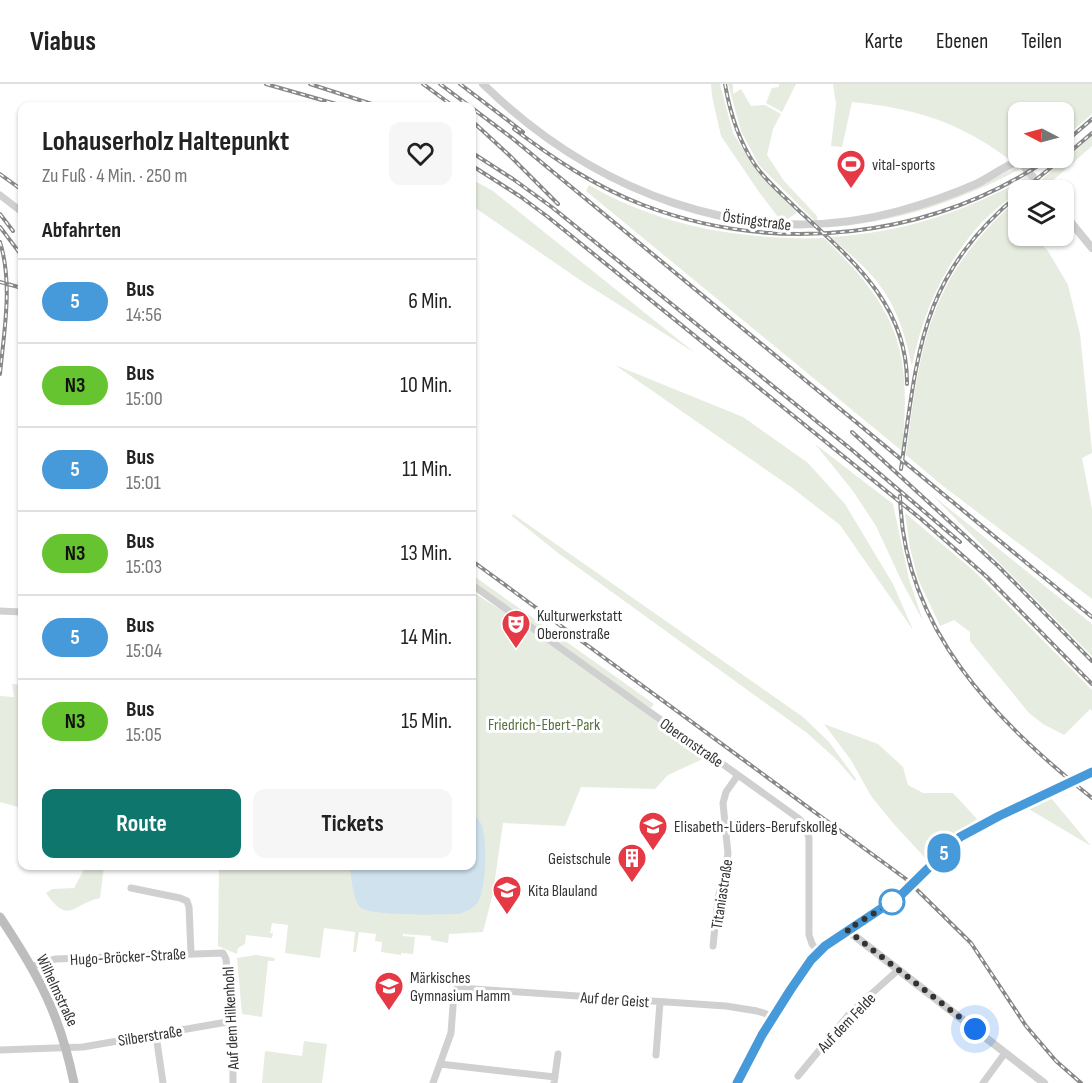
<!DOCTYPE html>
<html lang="de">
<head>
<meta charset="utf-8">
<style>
  body { margin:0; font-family:"Sofia Sans Condensed",sans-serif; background:#f6f6f6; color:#222; height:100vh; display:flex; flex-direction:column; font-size:22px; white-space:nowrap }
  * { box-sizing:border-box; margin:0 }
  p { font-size:20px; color:#767676 }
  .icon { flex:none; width:33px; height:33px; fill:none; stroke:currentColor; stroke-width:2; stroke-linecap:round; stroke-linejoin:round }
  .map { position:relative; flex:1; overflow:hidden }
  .panel { position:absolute; left:18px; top:18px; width:458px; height:768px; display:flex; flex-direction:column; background:#fff; border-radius:12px; box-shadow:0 2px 4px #0004 }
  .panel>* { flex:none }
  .badge { padding:0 12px; border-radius:20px; font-size:21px; line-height:39px }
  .needle { width:39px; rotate:276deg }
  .controls { position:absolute; left:1008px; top:18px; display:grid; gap:12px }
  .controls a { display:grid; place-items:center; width:66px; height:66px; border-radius:12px; background:#fff; box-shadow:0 2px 4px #0004; font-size:30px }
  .you { position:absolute; width:30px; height:30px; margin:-15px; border:4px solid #fff; border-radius:50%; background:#1a73e8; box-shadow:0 0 0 9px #1a73e833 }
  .map>.badge { position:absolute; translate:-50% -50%; box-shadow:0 0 0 3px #fff }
  h2 { padding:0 24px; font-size:22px; line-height:54px }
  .round { display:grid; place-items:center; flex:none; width:63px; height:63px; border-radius:12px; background:#f6f6f6 }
  .headline { display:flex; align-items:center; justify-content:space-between; height:102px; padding:0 24px }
  h1 { font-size:28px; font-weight:700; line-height:45px }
  .primary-button { display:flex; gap:12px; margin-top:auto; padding:12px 24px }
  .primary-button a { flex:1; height:69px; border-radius:12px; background:#0f766e; color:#fff; font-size:24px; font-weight:700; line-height:69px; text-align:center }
  .primary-button a+a { background:#f6f6f6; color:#222 }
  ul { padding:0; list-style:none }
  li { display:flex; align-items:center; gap:18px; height:84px; padding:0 24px; border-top:2px solid #e0e0e0 }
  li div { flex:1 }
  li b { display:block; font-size:22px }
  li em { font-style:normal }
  li .badge { min-width:66px; font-weight:700; text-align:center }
  header { display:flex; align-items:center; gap:36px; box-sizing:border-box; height:84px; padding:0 30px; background:#fff; border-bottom:2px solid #e0e0e0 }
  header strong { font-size:28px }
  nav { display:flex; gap:33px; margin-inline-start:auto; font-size:21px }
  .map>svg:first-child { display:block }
</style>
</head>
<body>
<header>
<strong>Viabus</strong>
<nav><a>Karte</a><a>Ebenen</a><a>Teilen</a></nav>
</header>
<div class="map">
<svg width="1092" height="999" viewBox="0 0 1092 999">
  <rect width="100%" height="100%" fill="#fff"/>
  <path fill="#e6ecdf" d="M711,0H720L733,49L755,85L797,129L782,138L759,108L721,52L712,12Z
    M728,0H733V10L741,5L751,22L765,21L781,30L773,45L767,71L784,97L817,132V139L759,81L741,47Z
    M779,0H796L782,28L766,19L772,4L779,3Z
    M833,0H1092V30L1064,54V28H1018V73L1010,76C960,38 914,24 852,18L842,63L831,62L836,20Z
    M1092,52V62L1050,99L1042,98L1041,96Z
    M1014,84H1022C956,119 896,139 822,144L869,137L991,96Z
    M1027,91L1032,96C1015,110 997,123 982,138C944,180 923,228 912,282C906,255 898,226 881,203C868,184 848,169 831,153C902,148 956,131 1019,98Z
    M471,95L493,107L695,269L583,198L471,121Z
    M589,101C662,143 741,156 824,154C898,226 912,264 902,367L586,107Z
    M1018,115V129L1016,132L1018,134V152H1034L1048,167L1068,201L1080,250L1092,367V369L1082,374L1092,425V515L943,402L906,371C921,258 928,194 1018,115Z
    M615,281L743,333L808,379L845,420L893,500L913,546L840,441L791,403Z
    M815,360L893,420L909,495L923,537L901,496L876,442L853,407Z
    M931,410L1092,540V572Z
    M905,429L974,487L1092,606V627L1090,625L1064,651L1043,640L1029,629L970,557V548L954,536L940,542L918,495L910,464Z
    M513,430L803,633L829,658L856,695L855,697L837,676L807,649L558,469L512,432Z
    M471,490L654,620L651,624L572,571L705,674L668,691L655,705L581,703L565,742L503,739L493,809L483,848L449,850L448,859L431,856V852L403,850V852L415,853L413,870L401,869V871L381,868L382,858L375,857L376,850L359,848L356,868H353L355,848L324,844L320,874L285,869L288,841L272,839L270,849H273L272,854L246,851L245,860L238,864L237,870L218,862L219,782H471V507L570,570L471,499Z
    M12,600L22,601V724L0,718V612L14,613Z
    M824,640L878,660L903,683L908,701L923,709H953L977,735L947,756L926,775L893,739L871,712L851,676Z
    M1051,714L1091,762L1027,724Z
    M86,782H104L100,814C72,820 69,842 46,809L52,805L74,804Z
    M256,871L275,874L274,877H268L262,933L242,930L237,874Z
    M304,957L327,960L322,999H262L265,967L302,972Z"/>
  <path fill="#cfe2ee" d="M471,730C475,732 479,735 481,740C488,754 486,802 479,816C475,824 467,827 459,830C442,830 371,833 360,823C353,815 351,792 350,782H471Z"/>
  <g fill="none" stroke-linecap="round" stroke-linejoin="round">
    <path stroke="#d0d0d0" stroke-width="7" d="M0,111L22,128
      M471,500L798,734L805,741L809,754V851L812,860L819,868
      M0,527L22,528
      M131,804L180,814L187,817L189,823L191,869
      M713,862L718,815L728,770L723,719L726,708L738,691
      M32,883L42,878L56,875L223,869L226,875L233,945V999
      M156,951L163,999
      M0,966L83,963L233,937
      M656,971L660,918
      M440,980L555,993
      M798,992L851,928L897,887
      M433,999L451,949L454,909L456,905L460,904L726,922L757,927L773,932
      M554,999L558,970
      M983,999L1005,969"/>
    <path stroke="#d0d0d0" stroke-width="8" d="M483,0C593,107 746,169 899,127C925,120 951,111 976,100C990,93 1002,84 1016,78L1022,80L1044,106
      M1064,130L1092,164
      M847,846L1044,999
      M737,999L762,951L791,905L811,877L825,862L900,812L960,753L1092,688"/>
    <path stroke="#bdbdbd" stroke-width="9" d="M0,833C38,890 60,930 74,999"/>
    <g stroke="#888" stroke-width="4">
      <path id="rail" d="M266,0L343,22
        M310,0L378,22
        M423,0L453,22
        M440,0L512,54L1092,533
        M460,0L523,48
        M725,0C730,29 738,56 755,81C766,97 782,110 796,124C850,174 908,220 907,300
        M471,36L509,71L558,120
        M514,45C554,75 596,103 643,121C777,172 931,155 1050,74
        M1064,59L1092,35
        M471,68L513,95L553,124L852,366L960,458
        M1064,73L1092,49
        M471,81L521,113L548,133L921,435L987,493L1092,600
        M0,90L22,106
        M1023,106L1063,74
        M0,130L13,147
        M0,143L22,172
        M0,158C13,200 4,247 0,290
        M0,198L22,204
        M852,348L998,482L1092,577
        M901,385C918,266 920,193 1018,111
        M900,412C903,545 995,636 1092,714
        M471,476L906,795L971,859L1026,942L1056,977L1081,999"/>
    </g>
    <use href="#rail" stroke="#fff" stroke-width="1.5" stroke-dasharray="4.5" stroke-linecap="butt"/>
  </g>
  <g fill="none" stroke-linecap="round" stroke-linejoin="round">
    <g stroke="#fff" stroke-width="14">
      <path id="line" d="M737,999L762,951L791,905L811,876L825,862L900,812L960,753L999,732L1092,688"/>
    </g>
    <use href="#line" stroke="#479ada" stroke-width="9"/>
    <path stroke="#333" stroke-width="6" stroke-dasharray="0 10.8" d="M892,818L847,846L975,945"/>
  </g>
  <defs>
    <g id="stadium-pin" transform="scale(1.5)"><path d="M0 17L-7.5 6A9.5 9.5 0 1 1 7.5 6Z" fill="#e63946" stroke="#fff"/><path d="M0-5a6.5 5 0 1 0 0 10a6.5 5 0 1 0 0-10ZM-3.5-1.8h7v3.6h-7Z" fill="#fff"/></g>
    <g id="theatre-pin" transform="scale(1.5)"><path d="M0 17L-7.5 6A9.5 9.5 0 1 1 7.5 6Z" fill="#e63946" stroke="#fff"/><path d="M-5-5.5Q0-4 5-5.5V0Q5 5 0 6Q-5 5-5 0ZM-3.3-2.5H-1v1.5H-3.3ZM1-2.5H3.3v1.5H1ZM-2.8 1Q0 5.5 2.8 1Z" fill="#fff"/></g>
    <g id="school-pin" transform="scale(1.5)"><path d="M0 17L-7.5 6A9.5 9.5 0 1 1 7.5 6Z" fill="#e63946" stroke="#fff"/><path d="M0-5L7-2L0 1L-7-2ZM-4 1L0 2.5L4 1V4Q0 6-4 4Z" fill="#fff"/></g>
    <g id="building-pin" transform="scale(1.5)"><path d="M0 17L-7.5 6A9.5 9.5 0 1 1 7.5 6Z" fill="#e63946" stroke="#fff"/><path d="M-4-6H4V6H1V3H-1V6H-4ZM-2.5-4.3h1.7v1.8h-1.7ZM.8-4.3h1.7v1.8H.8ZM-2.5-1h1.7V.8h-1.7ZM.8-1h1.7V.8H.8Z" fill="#fff"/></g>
  </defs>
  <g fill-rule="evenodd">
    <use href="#stadium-pin" x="851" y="80"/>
    <use href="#theatre-pin" x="516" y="540"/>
    <use href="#school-pin" x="653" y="742"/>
    <use href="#building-pin" x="632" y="774"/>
    <use href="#school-pin" x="507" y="806"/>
    <use href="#school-pin" x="389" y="902"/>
  </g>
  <circle fill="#fff" stroke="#479ada" stroke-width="3" cx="892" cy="818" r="12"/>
  <g text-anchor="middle" stroke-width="6" stroke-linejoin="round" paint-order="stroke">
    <g font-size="16" fill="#333" stroke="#fff" text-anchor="start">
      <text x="872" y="86">vital-sports</text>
      <text x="537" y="537">Kulturwerkstatt<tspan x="537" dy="18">Oberonstraße</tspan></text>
      <text x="674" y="748">Elisabeth-Lüders-Berufskolleg</text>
      <text x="611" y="780" text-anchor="end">Geistschule</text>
      <text x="528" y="812">Kita Blauland</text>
      <text x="410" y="899">Märkisches<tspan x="410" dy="18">Gymnasium Hamm</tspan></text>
    </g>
    <g font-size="16" fill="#333" stroke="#fff">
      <text transform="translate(757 136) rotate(8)" y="6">Östingstraße</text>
      <text transform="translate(692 658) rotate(35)" y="6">Oberonstraße</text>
      <text transform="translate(721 810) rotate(-81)" y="6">Titaniastraße</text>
      <text transform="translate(128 872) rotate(-3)" y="6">Hugo-Bröcker-Straße</text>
      <text transform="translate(58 906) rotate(65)" y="6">Wilhelmstraße</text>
      <text transform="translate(615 915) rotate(4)" y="6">Auf der Geist</text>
      <text transform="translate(230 934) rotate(-93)" y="6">Auf dem Hilkenhohl</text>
      <text transform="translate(846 938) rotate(-46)" y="6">Auf dem Felde</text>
      <text transform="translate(150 951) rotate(-9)" y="6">Silberstraße</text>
    </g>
    <g font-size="16" fill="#56703f" stroke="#fff">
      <text x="544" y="646">Friedrich-Ebert-Park</text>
    </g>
  </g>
</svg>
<div class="controls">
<a><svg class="needle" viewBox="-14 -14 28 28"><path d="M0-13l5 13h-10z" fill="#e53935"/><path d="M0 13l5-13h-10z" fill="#767676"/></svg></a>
<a><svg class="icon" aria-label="layers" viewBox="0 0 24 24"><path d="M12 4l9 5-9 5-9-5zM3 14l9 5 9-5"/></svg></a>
</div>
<div class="you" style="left:975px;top:945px"></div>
<b class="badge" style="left:944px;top:769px;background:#479ada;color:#fff">5</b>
<section class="panel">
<div class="headline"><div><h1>Lohauserholz Haltepunkt</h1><p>Zu Fuß · 4 Min. · 250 m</p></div><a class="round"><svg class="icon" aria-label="heart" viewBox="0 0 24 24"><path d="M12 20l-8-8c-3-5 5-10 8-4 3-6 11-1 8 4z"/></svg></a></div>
<h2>Abfahrten</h2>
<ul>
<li><span class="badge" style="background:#479ada;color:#fff">5</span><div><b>Bus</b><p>14:56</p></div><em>6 Min.</em></li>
<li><span class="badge" style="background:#66c430;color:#111">N3</span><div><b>Bus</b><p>15:00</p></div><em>10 Min.</em></li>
<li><span class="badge" style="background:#479ada;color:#fff">5</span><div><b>Bus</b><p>15:01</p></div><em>11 Min.</em></li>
<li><span class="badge" style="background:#66c430;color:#111">N3</span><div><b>Bus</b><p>15:03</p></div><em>13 Min.</em></li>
<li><span class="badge" style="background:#479ada;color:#fff">5</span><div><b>Bus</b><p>15:04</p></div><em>14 Min.</em></li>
<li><span class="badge" style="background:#66c430;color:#111">N3</span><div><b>Bus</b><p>15:05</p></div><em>15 Min.</em></li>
</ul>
<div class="primary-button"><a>Route</a><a>Tickets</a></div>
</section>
</div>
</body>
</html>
